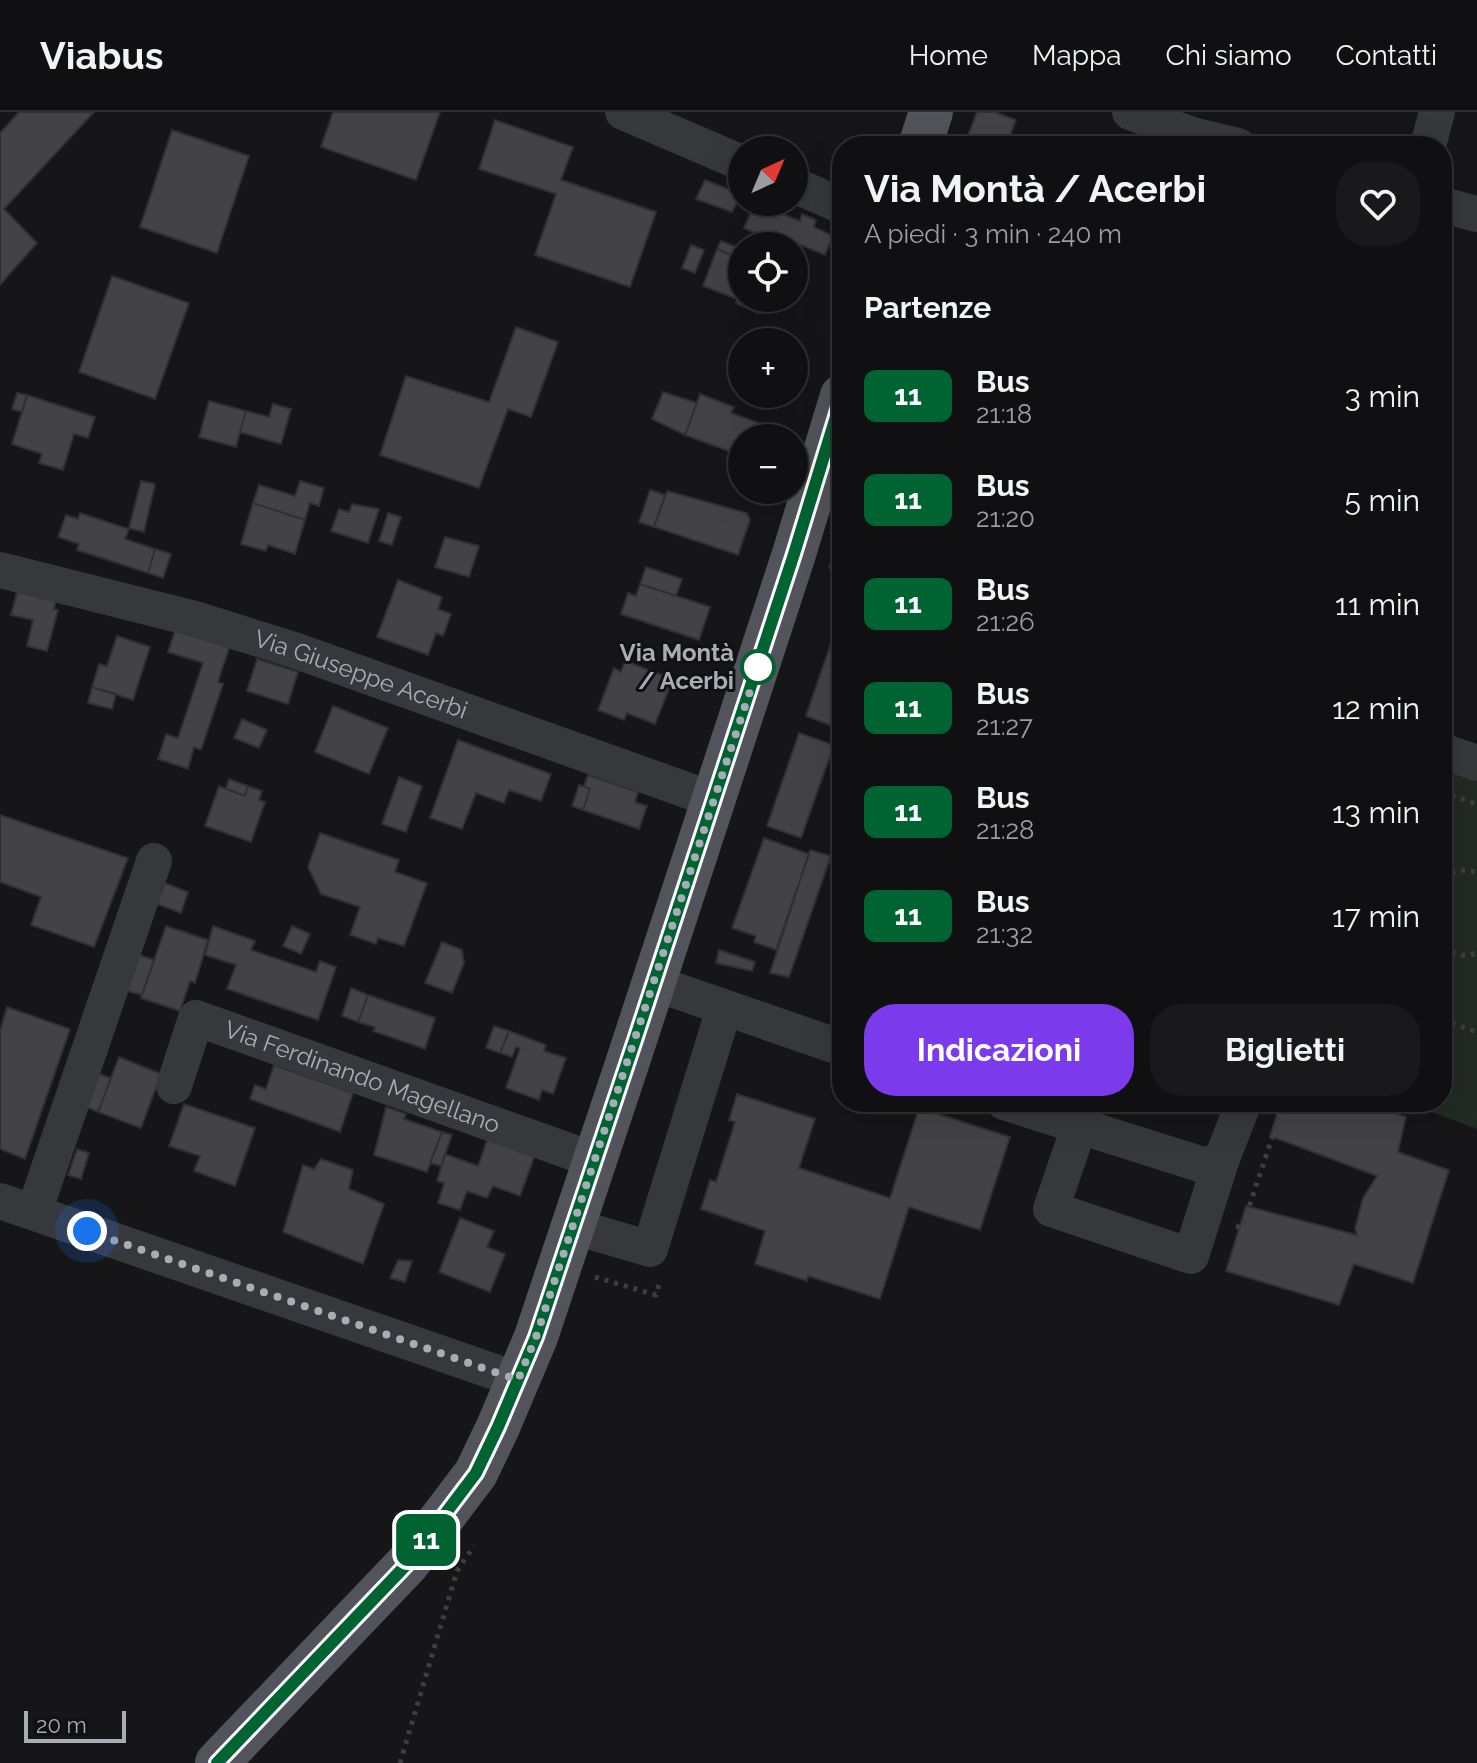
<!DOCTYPE html>
<html lang="it">
<head>
<meta charset="utf-8">
<style>
  body { margin:0; font-family:Raleway,sans-serif; background:#19191b; color:#f1f3f6; height:100vh; display:flex; flex-direction:column; font-size:30px; white-space:nowrap }
  * { box-sizing:border-box; margin:0 }
  p { font-size:26px; color:#9c9d9f }
  .icon { flex:none; width:44px; height:44px; fill:none; stroke:currentColor; stroke-width:2; stroke-linecap:round; stroke-linejoin:round }
  .map { position:relative; flex:1; overflow:hidden }
  .details { position:absolute; left:832px; top:24px; width:620px; height:976px; display:flex; flex-direction:column; background:#101012; border-radius:32px; box-shadow:0 8px 32px #0002,0 0 0 2px #303032 }
  .details>* { flex:none }
  .badge { padding:0 16px; border-radius:12px; font-size:28px; line-height:52px }
  .needle { width:52px; rotate:44deg }
  .buttons { position:absolute; left:728px; top:24px; display:grid; gap:16px }
  .buttons a { display:grid; place-items:center; width:80px; height:80px; border-radius:50%; background:#101012; box-shadow:0 8px 32px #0002,0 0 0 2px #303032; font-size:40px }
  .scale { position:absolute; left:24px; bottom:20px; width:102px; box-sizing:border-box; padding-left:8px; border:4px solid #a9acb7; border-top:0; font-size:22px; line-height:28px; white-space:nowrap; color:#a9acb7; -webkit-text-stroke:6px #111113; paint-order:stroke }
  .you { position:absolute; width:40px; height:40px; margin:-20px; border:6px solid #fff; border-radius:50%; background:#1a73e8; box-shadow:0 0 0 12px #1a73e833 }
  .map>.badge { position:absolute; translate:-50% -50%; box-shadow:0 0 0 4px #fff }
  h2 { padding:0 32px; font-size:30px; line-height:72px }
  .round { display:grid; place-items:center; flex:none; width:84px; height:84px; border-radius:32px; background:#19191b }
  .headline { display:flex; align-items:center; justify-content:space-between; height:136px; padding:0 32px }
  h1 { font-size:38px; font-weight:700; line-height:60px }
  .action { display:flex; gap:16px; margin-top:auto; padding:16px 32px }
  .action a { flex:1; height:92px; border-radius:32px; background:#7c3aed; color:#fff; font-size:32px; font-weight:700; line-height:92px; text-align:center }
  .action a+a { background:#19191b; color:#f1f3f6 }
  ul { padding:0; list-style:none }
  li { display:flex; align-items:center; gap:24px; height:104px; padding:0 32px }
  li div { flex:1 }
  li b { display:block; font-size:30px }
  li em { font-style:normal }
  li .badge { min-width:88px; font-weight:700; text-align:center }
  header { display:flex; align-items:center; gap:48px; box-sizing:border-box; height:112px; padding:0 40px; background:#101012; border-bottom:2px solid #303032 }
  header strong { font-size:38px }
  nav { display:flex; gap:44px; margin-inline-start:auto; font-size:28px }
  .map>svg:first-child { display:block }
</style>
</head>
<body>
<header>
<strong>Viabus</strong>
<nav><a>Home</a><a>Mappa</a><a>Chi siamo</a><a>Contatti</a></nav>
</header>
<div class="map">
<svg width="1477" height="1651" viewBox="0 0 1477 1651">
  <rect width="100%" height="100%" fill="#161618"/>
  <path fill="#222a24" d="M1442,657L1477,669V1017L1405,990H1442Z"/>
  <path fill="#434347" stroke="#303033" stroke-width="2" d="M19,0H94L4,97L37,131L0,173V21Z
    M333,0H440L416,68L321,35Z
    M977,0H995L1016,8L1006,34H964Z
    M495,8L573,35L561,68L656,100L630,175L535,143L556,82L479,57Z
    M172,18L249,44L217,141L140,115Z
    M705,68L741,82L732,100L696,87Z
    M755,91L800,109L802,102L816,108L814,115L833,124L825,143L774,122L771,128L744,116Z
    M721,129L739,136L735,144L717,137Z
    M691,133L704,138L695,161L682,156Z
    M717,137L742,147V186H764L758,201L736,191L737,187L703,174Z
    M112,164L189,191L155,287L79,260Z
    M516,215L558,230L531,305L508,297L479,376L380,343L406,264L489,290Z
    M663,280L697,291L685,323L652,307Z
    M17,281L27,283L22,300L12,297Z
    M700,282L734,295L731,301L779,318L777,326H742V344L685,323Z
    M27,283L95,305L88,326L74,322L63,358L39,351L42,342L12,332Z
    M209,289L246,299L236,335L199,325Z
    M273,292L291,297L281,332L240,320L246,299L269,305Z
    M141,369L155,372L144,420L129,416Z
    M300,369L324,376L319,394L310,391L305,408L253,391L259,373L295,384Z
    M650,378L665,383L654,415L639,410Z
    M667,379L747,401L750,408L738,443L654,415Z
    M253,391L305,408L295,442L268,433L266,439L241,432Z
    M352,392L379,397L368,431L331,419L339,397L349,400Z
    M80,401L129,417L125,427L155,437L148,461L77,438L79,432L58,425L66,403L78,407Z
    M388,401L401,405L392,433L379,429Z
    M445,425L479,434L469,465L435,455Z
    M155,437L171,442L163,466L148,461Z
    M646,455L682,467L676,484L640,472Z
    M398,468L442,485L438,497L451,502L443,524L436,521L428,543L377,525Z
    M20,469L58,480L54,497L58,498L47,539L27,534L33,508L11,503Z
    M640,472L710,495L699,528L621,502L628,481L636,484Z
    M175,518L232,527L218,570L223,572L201,638L194,635L188,657L158,647L166,622L178,626L203,551L168,540Z
    M117,524L150,535L133,588L92,575L99,552L107,554Z
    M831,531L842,535V618L806,604Z
    M257,547L298,560L288,592L247,579Z
    M625,549L673,567L655,612L627,601L624,608L598,598L614,556L621,560Z
    M92,575L116,582L112,597L88,591Z
    M333,594L388,616L369,662L315,640Z
    M242,607L267,618L259,636L234,626Z
    M799,621L834,633L801,726L767,714Z
    M458,628L551,662L541,689L509,678L504,691L476,681L462,717L430,706Z
    M588,663L638,680L635,690L647,694L639,717L583,698L590,677L584,674Z
    M399,665L422,674L406,720L382,712Z
    M229,667L248,674L245,684L226,677Z
    M579,673L590,677L583,698L572,694Z
    M219,674L245,684L248,674L262,679L259,688L265,690L251,730L205,714Z
    M0,703L128,746L94,835L31,813L41,785L0,770Z
    M320,721L399,748L395,760L427,771L404,834L378,826L376,832L350,823L360,795L321,782L308,755Z
    M764,726L809,742L776,838L754,830L756,824L732,816Z
    M810,738L831,744L789,865L770,861Z
    M165,771L188,780L181,801L157,792Z
    M166,814L208,828L195,871L190,869L180,899L141,886Z
    M213,814L255,829L251,838L316,860L320,849L336,855L318,908L227,877L236,853L205,843Z
    M292,814L310,822L301,842L283,834Z
    M442,830L462,838L464,851L452,881L425,871Z
    M719,838L755,850L752,859L716,851Z
    M139,843L154,848L142,883L127,879Z
    M351,876L368,883L358,910L342,904Z
    M368,883L435,906L425,937L373,919L375,915L358,910Z
    M7,895L70,917L25,1047L0,1037V919Z
    M494,914L509,919L500,941L486,936Z
    M509,919L546,933L544,939L566,946L553,982L542,978L539,988L506,976L520,936L516,935L512,945L500,941Z
    M119,945L161,962L141,1016L98,1000Z
    M274,953L353,981L340,1020L250,987L255,973L266,977Z
    M99,962L111,966L98,1000L86,995Z
    M737,982L815,1007L799,1056L890,1086L919,996L1010,1025L980,1118L909,1095L880,1187L808,1164L807,1169L755,1152L765,1119L701,1097L710,1068L716,1070L735,1010L729,1008Z
    M1281,990H1364L1406,1005L1398,1040L1449,1058L1413,1171L1354,1152L1339,1193L1226,1159L1246,1094L1357,1123L1355,1116L1363,1086L1377,1064L1270,1024Z
    M184,992L255,1016L235,1074L194,1059L200,1044L169,1034Z
    M386,995L406,1002L404,1007L442,1020L427,1060L374,1043Z
    M442,1020L452,1023L441,1054L430,1051Z
    M489,1023L536,1040L520,1084L493,1074L487,1086L467,1079L460,1098L438,1091L444,1071L437,1069L445,1042L478,1054Z
    M77,1037L89,1041L81,1067L68,1063Z
    M321,1047L353,1058L349,1077L384,1092L363,1152L283,1120L303,1053L314,1057Z
    M460,1106L494,1119L487,1135L505,1142L490,1180L439,1160Z
    M398,1148L412,1149L405,1170L390,1166Z"/>
  <g fill="none" stroke-linecap="round" stroke-linejoin="round">
    <path stroke="#3d3e43" stroke-width="5" stroke-dasharray="4 6" stroke-linecap="butt" d="M829,454L842,458
      M1442,680L1477,692
      M1442,764L1460,758L1477,760
      M1442,837L1466,844L1477,841
      M1442,908L1477,920
      M1236,1114L1242,1116L1284,990
      M595,1165L656,1183L660,1169
      M400,1651L457,1459L474,1434"/>
    <g stroke="#37383c" stroke-width="36">
      <path d="M623,0L742,51"/>
      <path d="M1130,0L1192,23L1238,34"/>
      <path d="M1428,34L1437,0"/>
      <path d="M794,73L842,94"/>
      <path d="M1442,93L1477,102"/>
      <path id="s1" d="M0,458L195,507L297,539L714,688"/>
      <path d="M1442,639L1477,651"/>
      <path d="M654,871L842,936"/>
      <path id="s2" d="M174,974L196,906L594,1048"/>
      <path d="M1004,990L1203,1053L1221,1049L1244,990"/>
      <path d="M1079,1015L1051,1097L1191,1144L1221,1049"/>
      <path d="M0,1089L518,1268"/>
      <path d="M34,1100L154,749"/>
      <path d="M572,1114L650,1137L724,897"/>
    </g>
    <path stroke="#53545b" stroke-width="44" d="M920,34L931,0
      M217,1651L408,1451L476,1361L498,1315L536,1225L627,952L794,442L842,284"/>
  </g>
  <g fill="none" stroke-linecap="round" stroke-linejoin="round">
    <g stroke="#fff" stroke-width="18">
      <path id="line" d="M217,1651L408,1451L476,1361L498,1315L536,1225L636,925L794,442L842,285"/>
    </g>
    <use href="#line" stroke="#006332" stroke-width="12"/>
    <path stroke="#a9acb7" stroke-width="8" stroke-dasharray="0 14.4" d="M87,1119L518,1268L536,1225L758,555"/>
  </g>
  <circle fill="#fff" stroke="#006332" stroke-width="4" cx="758" cy="555" r="16"/>
  <g text-anchor="middle" stroke-width="6" stroke-linejoin="round" paint-order="stroke">
    <g font-size="24" font-weight="bold" fill="#a9acb7" stroke="#111113" text-anchor="end">
      <text x="734" y="549">Via Montà<tspan x="734" dy="28">/ Acerbi</tspan></text>
    </g>
    <g font-size="24" fill="#a9acb7" stroke="#111113">
      <text dy="8" stroke="none"><textPath href="#s1" startOffset="376">Via Giuseppe Acerbi</textPath></text>
      <text dy="8" stroke="none"><textPath href="#s2" startOffset="248">Via Ferdinando Magellano</textPath></text>
    </g>
  </g>
</svg>
<div class="buttons">
<a><svg class="needle" viewBox="-14 -14 28 28"><path d="M0-13l5 13h-10z" fill="#e53935"/><path d="M0 13l5-13h-10z" fill="#9c9d9f"/></svg></a>
<a><svg class="icon" aria-label="locate" viewBox="0 0 24 24"><circle cx="12" cy="12" r="6"/><path d="M12 2v4M12 18v4M2 12h4M18 12h4"/></svg></a>
<a>+</a>
<a>−</a>
</div>
<div class="scale">20 m</div>
<div class="you" style="left:87px;top:1119px"></div>
<b class="badge" style="left:426px;top:1428px;background:#006332;color:#fff">11</b>
<section class="details">
<div class="headline"><div><h1>Via Montà / Acerbi</h1><p>A piedi · 3 min · 240 m</p></div><a class="round"><svg class="icon" aria-label="heart" viewBox="0 0 24 24"><path d="M12 20l-8-8c-3-5 5-10 8-4 3-6 11-1 8 4z"/></svg></a></div>
<h2>Partenze</h2>
<ul>
<li><span class="badge" style="background:#006332;color:#fff">11</span><div><b>Bus</b><p>21:18</p></div><em>3 min</em></li>
<li><span class="badge" style="background:#006332;color:#fff">11</span><div><b>Bus</b><p>21:20</p></div><em>5 min</em></li>
<li><span class="badge" style="background:#006332;color:#fff">11</span><div><b>Bus</b><p>21:26</p></div><em>11 min</em></li>
<li><span class="badge" style="background:#006332;color:#fff">11</span><div><b>Bus</b><p>21:27</p></div><em>12 min</em></li>
<li><span class="badge" style="background:#006332;color:#fff">11</span><div><b>Bus</b><p>21:28</p></div><em>13 min</em></li>
<li><span class="badge" style="background:#006332;color:#fff">11</span><div><b>Bus</b><p>21:32</p></div><em>17 min</em></li>
</ul>
<div class="action"><a>Indicazioni</a><a>Biglietti</a></div>
</section>
</div>
</body>
</html>
